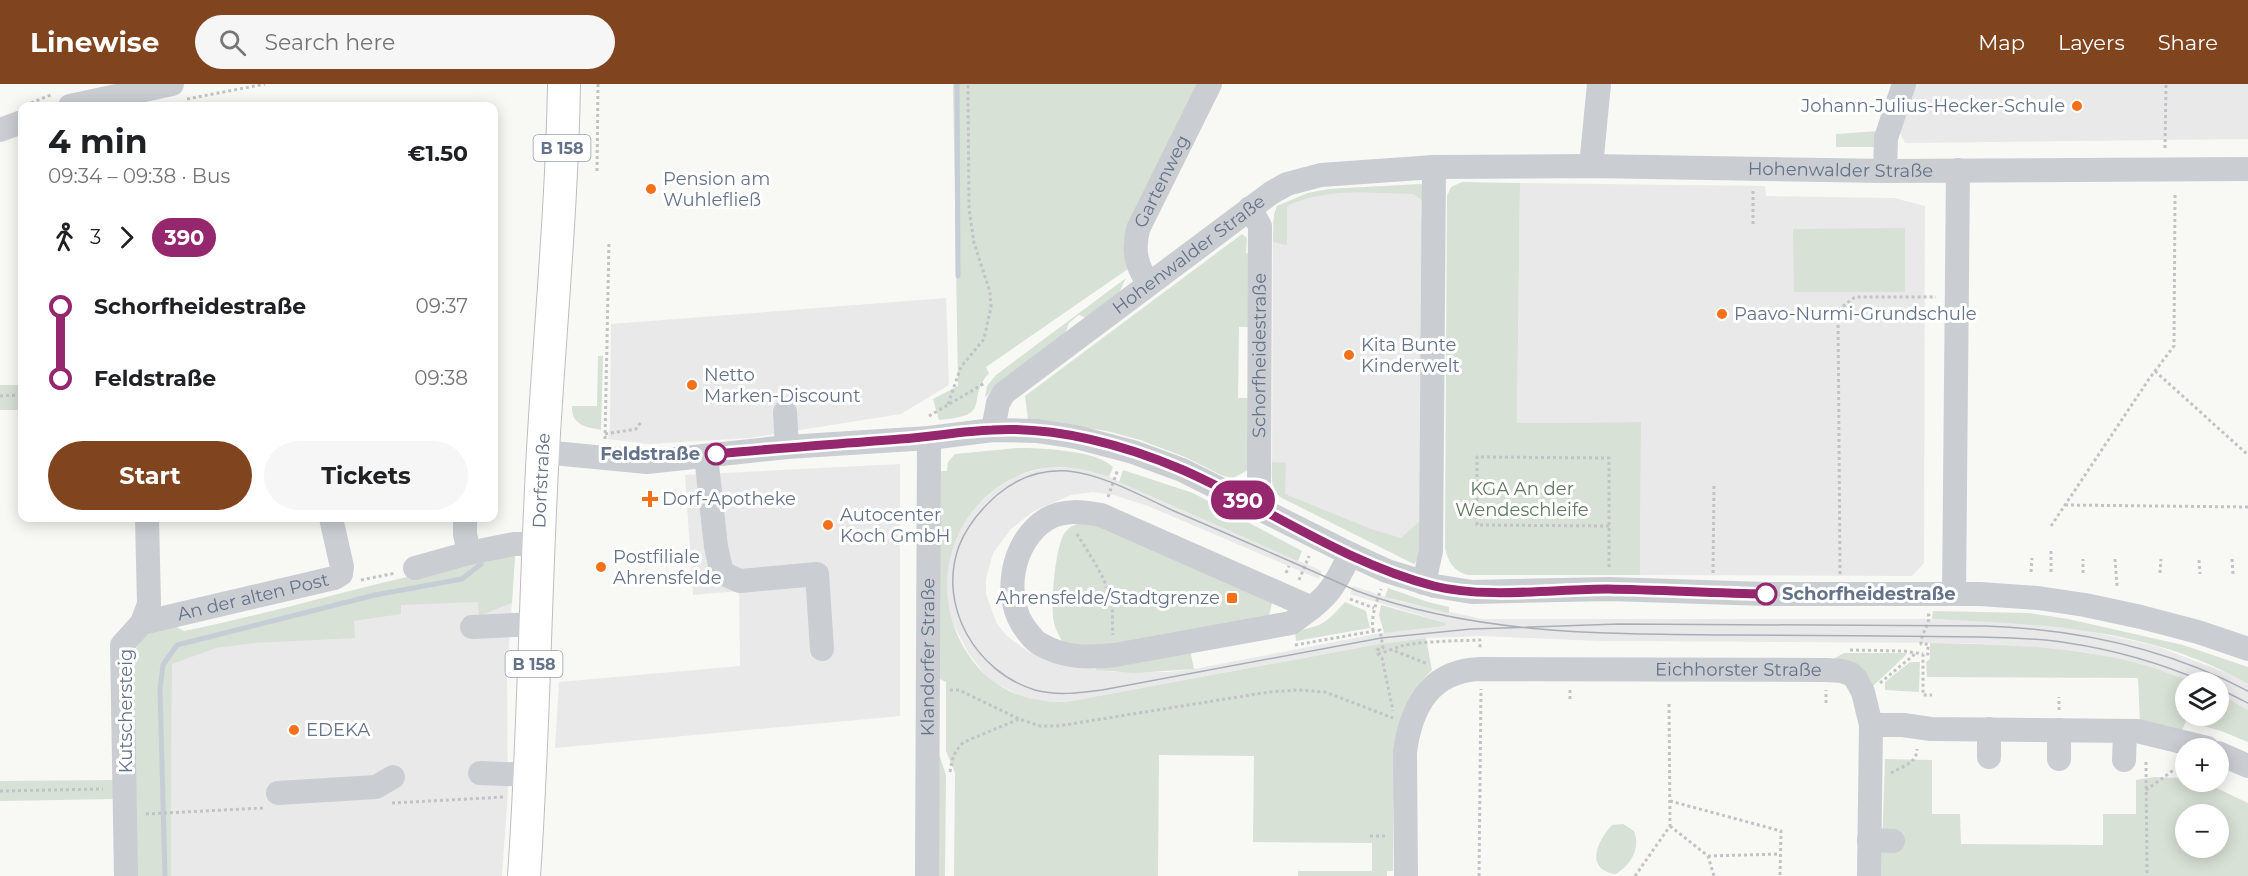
<!DOCTYPE html>
<html lang="en">
<head>
<meta charset="utf-8">
<style>
  body { margin:0; font-family:Montserrat,sans-serif; background:#f6f6f6; color:#202124; height:100vh; display:flex; flex-direction:column; font-size:22px; white-space:nowrap }
  * { box-sizing:border-box; margin:0 }
  p { font-size:20px; color:#757577 }
  .icon { flex:none; width:33px; height:33px; fill:none; stroke:currentColor; stroke-width:2; stroke-linecap:round; stroke-linejoin:round }
  .map { position:relative; flex:1; overflow:hidden }
  .side { position:absolute; left:18px; top:18px; width:480px; height:420px; display:flex; flex-direction:column; background:#fff; border-radius:12px; box-shadow:0 3px 15px #0003 }
  .side>* { flex:none }
  .badge { padding:0 12px; border-radius:20px; font-size:21px; line-height:39px }
  .tools { position:absolute; left:2175px; top:588px; display:grid; gap:12px }
  .tools a { display:grid; place-items:center; width:54px; height:54px; border-radius:50%; background:#fff; box-shadow:0 3px 15px #0003; font-size:30px }
  .map>.badge { position:absolute; translate:-50% -50%; box-shadow:0 0 0 3px #fff }
  .legs { display:flex; align-items:center; gap:9px; height:66px; padding:0 30px; font-size:20px }
  .legs p { margin-inline-start:auto }
  .overview { display:flex; align-items:center; justify-content:space-between; height:102px; padding:0 30px }
  h1 { font-size:33px; font-weight:700; line-height:45px }
  .button { display:flex; gap:12px; margin-top:auto; padding:12px 30px }
  .button a { flex:1; height:69px; border-radius:36px; background:#80451f; color:#fff; font-size:24px; font-weight:700; line-height:69px; text-align:center }
  .button a+a { background:#f6f6f6; color:#202124 }
  ul { padding:0 30px; list-style:none }
  li { display:flex; align-items:center; gap:21px; height:72px; font-size:22px }
  li i { display:grid; place-items:center; width:9px; height:100%; margin:0 8px; background:currentColor }
  li i::after { content:''; width:15px; height:15px; margin:-8px; border:4px solid; border-radius:50%; background:#fff }
  li p { margin-inline-start:auto }
  li:first-child i { background:linear-gradient(#0000 50%,currentColor 0) }
  li:last-child i { background:linear-gradient(currentColor 50%,#0000 0) }
  header { display:flex; align-items:center; gap:36px; box-sizing:border-box; height:84px; padding:0 30px; background:#80451f; color:#fff }
  header strong { font-size:28px }
  nav { display:flex; gap:33px; margin-inline-start:auto; font-size:21px }
  .search { width:420px; height:54px; background:#f6f6f6; display:flex; align-items:center; gap:15px; box-sizing:border-box; padding:0 21px; border-radius:33px; color:#757577; font-size:22px }
  .map>svg:first-child { display:block }
</style>
</head>
<body>
<header>
<strong>Linewise</strong>
<div class="search"><svg class="icon" aria-label="search" viewBox="0 0 24 24"><circle cx="10" cy="10" r="6"/><path d="M15 15l6 6"/></svg>Search here</div>
<nav><a>Map</a><a>Layers</a><a>Share</a></nav>
</header>
<div class="map">
<svg width="2248" height="792" viewBox="0 0 2248 792">
  <rect width="100%" height="100%" fill="#f8f9f5"/>
  <path fill="#e9e9e9" d="M1913,0H2248V55L1905,59L1898,45Z
    M1520,99L1765,102L1766,112L1894,114L1925,122L1924,479L1912,492L1640,491L1641,338L1517,339Z
    M1421,100L1426,107L1419,476L1414,480L1280,413L1273,405L1272,399L1273,137L1277,122L1308,109L1329,105Z
    M946,214L949,301L901,330L750,354L649,360L608,355L610,342L611,240Z
    M900,380V632L555,664L559,598L740,582L739,507L693,511L685,391Z
    M1047,383L1084,384L1114,395L1322,487L1319,495L1148,422L1114,411L1093,408L1071,411L1034,427L1011,445L993,469L986,495V510L991,524L997,540L1007,552L1030,569L1067,581L1114,588H1168L1194,585L1381,549L1445,542L1446,539L1350,510L1353,502L1402,518L1483,535H1927L2011,538L2080,545L2156,562L2232,591L2248,600V626L2219,609L2218,598H2194L2137,579L2084,568L2008,561L1959,559L1600,557L1480,552L1426,554L1379,560L1066,618L1038,617L1019,611L997,600L988,594L969,570L952,538L947,518L946,495L951,464L959,446L976,422L1000,402L1016,392Z
    M515,472L507,592L508,707L502,792H171L172,580L177,561Z"/>
  <path fill="#d8e1d6" fill-rule="evenodd" d="M953,0H1203L1128,185L986,283L989,289C964,318 995,331 939,336L933,315L958,302Z
    M1878,47L1879,63H1836V50Z
    M1462,98L1520,99L1517,339L1641,338L1640,491H1467C1454,487 1448,478 1445,464L1447,112L1451,103Z
    M1421,100L1426,107L1420,397L1421,135C1426,123 1425,116 1413,110C1368,109 1328,103 1287,122V161L1273,158L1274,130L1277,122L1308,109L1329,105Z
    M1905,144V208H1794L1793,145Z
    M1242,150L1247,154L1246,169L1254,170L1252,243H1239L1238,314H1252L1250,385L1233,394L1223,392L1185,373L1140,356L1107,347L1028,335L1025,312Z
    M1126,194L1118,211L1086,234L1079,231L1069,239L1065,250L997,300L985,314L987,302L996,291Z
    M598,272H603L601,346C585,343 571,341 572,322H597Z
    M0,301H22V326H0Z
    M1017,364C1041,364 1096,366 1113,383L1109,393C1066,378 1031,378 993,407C933,453 932,544 989,594C1010,612 1040,619 1066,618L1379,560L1426,554L1432,586C1393,622 1394,659 1394,708C1393,735 1393,761 1393,787H1387V792H1298V787H1372V759L1253,758L1254,672L1159,671L1158,792H954L955,689L946,667V598L938,594L940,387H947L948,378L955,370Z
    M1272,378L1286,379L1285,410L1371,445L1401,454L1420,437C1424,452 1426,467 1414,480L1280,413C1270,402 1272,393 1272,378Z
    M1123,386L1193,409L1302,467L1298,477L1119,398Z
    M1088,438L1272,519L1269,532L1111,562L1080,564L1062,557C1059,551 1055,545 1054,539C1050,522 1055,465 1064,450C1069,441 1079,439 1088,438Z
    M515,472L512,519L479,532L478,518L401,521V530L354,537L355,554L254,559L216,564L172,580L171,792H132L133,571C142,551 150,547 171,540L184,547C294,525 403,488 515,472Z
    M1388,504L1428,518L1449,523V529L1385,513Z
    M1345,518L1366,527L1370,544L1296,557L1295,547C1323,542 1326,539 1345,518Z
    M1381,521L1446,539L1445,542L1384,549L1379,531Z
    M1933,527L2029,529L2068,535L2183,561L2248,583V600C2152,544 2041,540 1932,535Z
    M1930,559C1999,560 2069,562 2137,579C2156,584 2175,592 2194,598H2186V632H2218L2219,609L2248,626V658L2221,647L2186,637L2181,649L2140,640L2138,594L1927,593L1926,578L1930,575Z
    M1190,566L1194,585L1134,589L1096,586V584Z
    M1844,569H1906V571L1871,604L1834,577L1835,574Z
    M1910,578H1920L1919,608L1885,606V598Z
    M938,667L946,691L945,792H937Z
    M1885,675L1932,676V730H1960L1961,760L2103,761V730H2136V696L2154,693L2185,694L2186,698H2204L2248,719V792H1876L1882,765ZM2186,730H2218V764H2186Z
    M114,696V715L0,717V697Z
    M1623,740L1634,747C1641,764 1631,781 1616,790C1584,786 1597,757 1612,741Z"/>
  <g fill="none" stroke-linecap="round" stroke-linejoin="round">
    <path stroke="#c6ced5" stroke-width="5" d="M957,0L958,192
      M165,792L160,605L163,581L177,561L375,511L462,495L481,480"/>
    <g stroke="#bbbec3" stroke-width="34">
      <g id="major">
        <path id="s7" d="M524,792C534,650 535,508 543,366C550,244 562,122 564,0"/>
      </g>
    </g>
    <path stroke="#c1c3c6" stroke-width="3" stroke-dasharray="3 3" stroke-linecap="butt" d="M187,15L265,0
      M31,19L53,10
      M2165,64L2166,0
      M597,87L598,0
      M1753,140V106
      M2155,287L2248,371
      M0,312L22,311
      M948,320L961,283L984,255L991,223L990,208L974,159L969,125L968,0
      M929,332L985,299
      M605,350L636,345L641,338
      M605,355L609,157
      M1108,413L1118,385
      M2065,421L2248,423
      M1609,442L1477,441V373L1609,374V486
      M2051,442L2149,295L2174,262L2175,111
      M1077,450C1090,472 1108,495 1112,523C1113,532 1112,542 1113,551
      M2051,467V488
      M2115,475L2117,502
      M2232,475L2233,490
      M2199,476L2200,490
      M2031,488L2032,474
      M1286,489L1289,482
      M1713,489L1714,400
      M2083,489V475
      M2160,489L2161,475
      M1840,490L1838,226L1855,213H1936
      M361,496L396,489
      M1299,496L1309,472
      M1035,512L1111,518
      M1350,515L1374,524
      M1927,531H1929C1929,543 1921,549 1921,560H1928V570H1923V611H1932
      M1373,547C1371,532 1376,519 1381,505
      M1295,561L1380,546L1383,564L1377,566L1378,570L1382,574L1393,627
      M1850,566L1904,567L1923,570
      M1395,567L1428,580
      M1378,570C1387,568 1396,563 1405,561C1429,557 1455,557 1480,556V565
      M1880,599L1915,570
      M950,606H959L1019,635L1040,642H1058L1269,608L1298,606L1325,608L1393,634
      M1570,615V605
      M1826,619V606
      M2059,626V613
      M2146,678L2147,792
      M950,688C952,675 954,667 964,658L1019,635
      M1891,689C1902,682 1917,680 1917,665
      M2146,706L2175,685
      M0,707L103,705
      M1670,717L1781,747L1780,792
      M392,719L505,713
      M146,730L263,724
      M1670,742L1708,772L1714,792
      M1370,752H1386
      M1708,772L1780,770
      M1479,792L1481,605
      M1635,792L1670,742L1669,617"/>
    <g stroke="#cacdd1" stroke-width="24">
      <path d="M70,22L172,0"/>
      <path d="M0,46L22,38"/>
      <path d="M1591,82L1599,0"/>
      <path d="M1885,87L1886,54L1904,0"/>
      <path id="s1" d="M1148,199C1136,181 1133,167 1138,145L1210,0"/>
      <path d="M785,328L787,363"/>
      <path id="s2" d="M993,346L998,319L1004,309L1271,109L1287,100L1321,91L1434,83L1591,82L1885,87L2248,85"/>
      <path d="M543,368L647,378L787,363L929,354L993,346L1037,347L1076,353L1133,368L1182,386L1350,470L1387,487L1435,502L1472,508L1609,505L1766,510H1980L2038,514L2085,521L2141,533L2198,548L2248,565"/>
      <path d="M706,372L716,463L722,489L740,497L817,490L822,565"/>
      <path id="s3" d="M1249,419L1259,400L1260,142L1250,124"/>
      <path d="M465,434V450L469,469L514,460H539"/>
      <path d="M415,484L469,469"/>
      <path d="M1424,499L1431,467L1434,83"/>
      <path d="M1954,510L1958,86"/>
      <path d="M1312,524L1101,431C1083,428 1064,425 1047,435C1011,457 1001,515 1027,547C1031,552 1035,558 1040,560C1064,574 1088,574 1115,571L1291,539C1325,516 1333,507 1350,470"/>
      <path id="s4" d="M142,539L334,494L341,490L342,483L331,434"/>
      <path d="M472,543L535,540"/>
      <path d="M1871,641H1903L1931,645L2137,647L2207,664"/>
      <path d="M2218,669L2248,682"/>
      <path d="M1989,673V645"/>
      <path d="M2059,675V646"/>
      <path d="M2124,676L2125,647"/>
      <path d="M480,689L531,691"/>
      <path d="M278,709L376,703L393,693"/>
      <path d="M1869,756L1893,757"/>
      <path d="M126,792L122,561L142,539L149,520L147,434"/>
      <path id="s5" d="M927,792L929,354"/>
      <path id="s6" d="M1406,792L1405,668C1411,623 1430,587 1480,585L1826,586L1842,587L1851,590L1856,595L1863,608L1871,641L1869,792"/>
    </g>
    <use href="#major" stroke="#fff" stroke-width="32"/>
    <path stroke="#a9aeb6" stroke-width="1.5" d="M2205,598C2162,580 2116,566 2068,559C2040,554 2010,554 1981,553C1898,552 1814,551 1731,551C1606,550 1476,551 1357,507C1297,480 1235,453 1174,427C1141,412 1105,391 1068,387C1041,385 1017,394 997,411C981,425 967,442 959,462C937,522 976,588 1035,606C1057,612 1080,609 1102,606L1381,554L1471,545L1619,540L1985,542C2077,545 2166,564 2248,607
      M2218,604L2248,619"/>
  </g>
  <g fill="none" stroke-linecap="round" stroke-linejoin="round">
    <g stroke="#fff" stroke-width="14">
      <path id="line-1" d="M716,370C777,364 839,360 900,355C931,353 962,347 992,346C1055,342 1125,361 1183,386C1267,423 1344,479 1434,502C1485,515 1555,505 1608,505C1661,506 1713,509 1766,510"/>
    </g>
    <use href="#line-1" stroke="#95276e" stroke-width="9"/>
  </g>
  <g fill="#f57119" stroke="#fff" stroke-width="2">
    <circle cx="2077" cy="22" r="6"/>
    <circle cx="651" cy="105" r="6"/>
    <circle cx="1722" cy="230" r="6"/>
    <circle cx="1349" cy="271" r="6"/>
    <circle cx="692" cy="301" r="6"/>
    <path d="M647 406h6v6h6v6h-6v6h-6v-6h-6v-6h6z"/>
    <circle cx="828" cy="441" r="6"/>
    <circle cx="601" cy="483" r="6"/>
    <rect x="1226" y="508" width="12" height="12" rx="3"/>
    <circle cx="294" cy="646" r="6"/>
  </g>
  <g fill="#fff" stroke="#95276e" stroke-width="3">
    <circle cx="716" cy="370" r="10"/>
    <circle cx="1766" cy="510" r="10"/>
  </g>
  <g text-anchor="middle" stroke-width="6" stroke-linejoin="round" paint-order="stroke">
    <g fill="#fff" stroke="#929dad" stroke-width="1.5">
      <rect x="533.5" y="51" width="57" height="26" rx="4.5"/>
      <rect x="505.5" y="567" width="57" height="26" rx="4.5"/>
    </g>
    <g font-size="16" font-weight="bold" fill="#64738a">
      <text x="562" y="70">B 158</text>
      <text x="534" y="586">B 158</text>
    </g>
    <g font-size="18" fill="#64738a" stroke="#fff" text-anchor="start">
      <text x="2065" y="28" text-anchor="end">Johann-Julius-Hecker-Schule</text>
      <text x="663" y="101">Pension am<tspan x="663" dy="21">Wuhlefließ</tspan></text>
      <text x="1734" y="236">Paavo-Nurmi-Grundschule</text>
      <text x="1361" y="267">Kita Bunte<tspan x="1361" dy="21">Kinderwelt</tspan></text>
      <text x="704" y="297">Netto<tspan x="704" dy="21">Marken-Discount</tspan></text>
      <text x="662" y="421">Dorf-Apotheke</text>
      <text x="840" y="437">Autocenter<tspan x="840" dy="21">Koch GmbH</tspan></text>
      <text x="613" y="479">Postfiliale<tspan x="613" dy="21">Ahrensfelde</tspan></text>
      <text x="1220" y="520" text-anchor="end">Ahrensfelde/Stadtgrenze</text>
      <text x="306" y="652">EDEKA</text>
    </g>
    <g font-size="18" fill="#64738a" stroke="#fff">
      <text dy="6" stroke="none"><textPath href="#s2" startOffset="946">Hohenwalder Straße</textPath></text>
      <text dy="6" stroke="none"><textPath href="#s1" startOffset="110">Gartenweg</textPath></text>
      <text dy="6" stroke="none"><textPath href="#s2" startOffset="270">Hohenwalder Straße</textPath></text>
      <text dy="6" stroke="none"><textPath href="#s3" startOffset="150">Schorfheidestraße</textPath></text>
      <text dy="6" stroke="none"><textPath href="#s7" startOffset="396">Dorfstraße</textPath></text>
      <text dy="6" stroke="none"><textPath href="#s4" startOffset="114">An der alten Post</textPath></text>
      <text dy="6" stroke="none"><textPath href="#s5" startOffset="219">Klandorfer Straße</textPath></text>
      <text dy="6" stroke="none"><textPath href="#s6" startOffset="506">Eichhorster Straße</textPath></text>
      <text transform="translate(126 627) rotate(-90)" y="6">Kutschersteig</text>
    </g>
    <g font-size="18" font-weight="bold" fill="#64738a" stroke="#fff" text-anchor="end">
      <text x="700" y="376">Feldstraße</text>
      <text x="1782" y="516" text-anchor="start">Schorfheidestraße</text>
    </g>
    <g font-size="18" fill="#617a60" stroke="#fff">
      <text x="1522" y="411">KGA An der<tspan x="1522" dy="21">Wendeschleife</tspan></text>
    </g>
  </g>
</svg>
<div class="tools">
<a><svg class="icon" aria-label="layers" viewBox="0 0 24 24"><path d="M12 4l9 5-9 5-9-5zM3 14l9 5 9-5"/></svg></a>
<a>+</a>
<a>−</a>
</div>
<b class="badge" style="left:1243px;top:416px;background:#95276e;color:#fff">390</b>
<section class="side">
<div class="overview"><div><h1>4 min</h1><p>09:34 – 09:38 · Bus</p></div><b>€1.50</b></div>
<div class="legs"><svg class="icon" aria-label="walk" viewBox="0 0 24 24"><circle cx="13" cy="4" r="2"/><path d="M13 8l-2 6 4 7M11 14l-3 7M7 12l3-4h3l4 4"/></svg>3<svg class="icon" aria-label="forward" viewBox="0 0 24 24"><path d="M9 5l7 7-7 7"/></svg><b class="badge" style="background:#95276e;color:#fff">390</b></div>
<ul>
<li><i style="color:#95276e"></i><b>Schorfheidestraße</b><p>09:37</p></li>
<li><i style="color:#95276e"></i><b>Feldstraße</b><p>09:38</p></li>
</ul>
<div class="button"><a>Start</a><a>Tickets</a></div>
</section>
</div>
</body>
</html>
